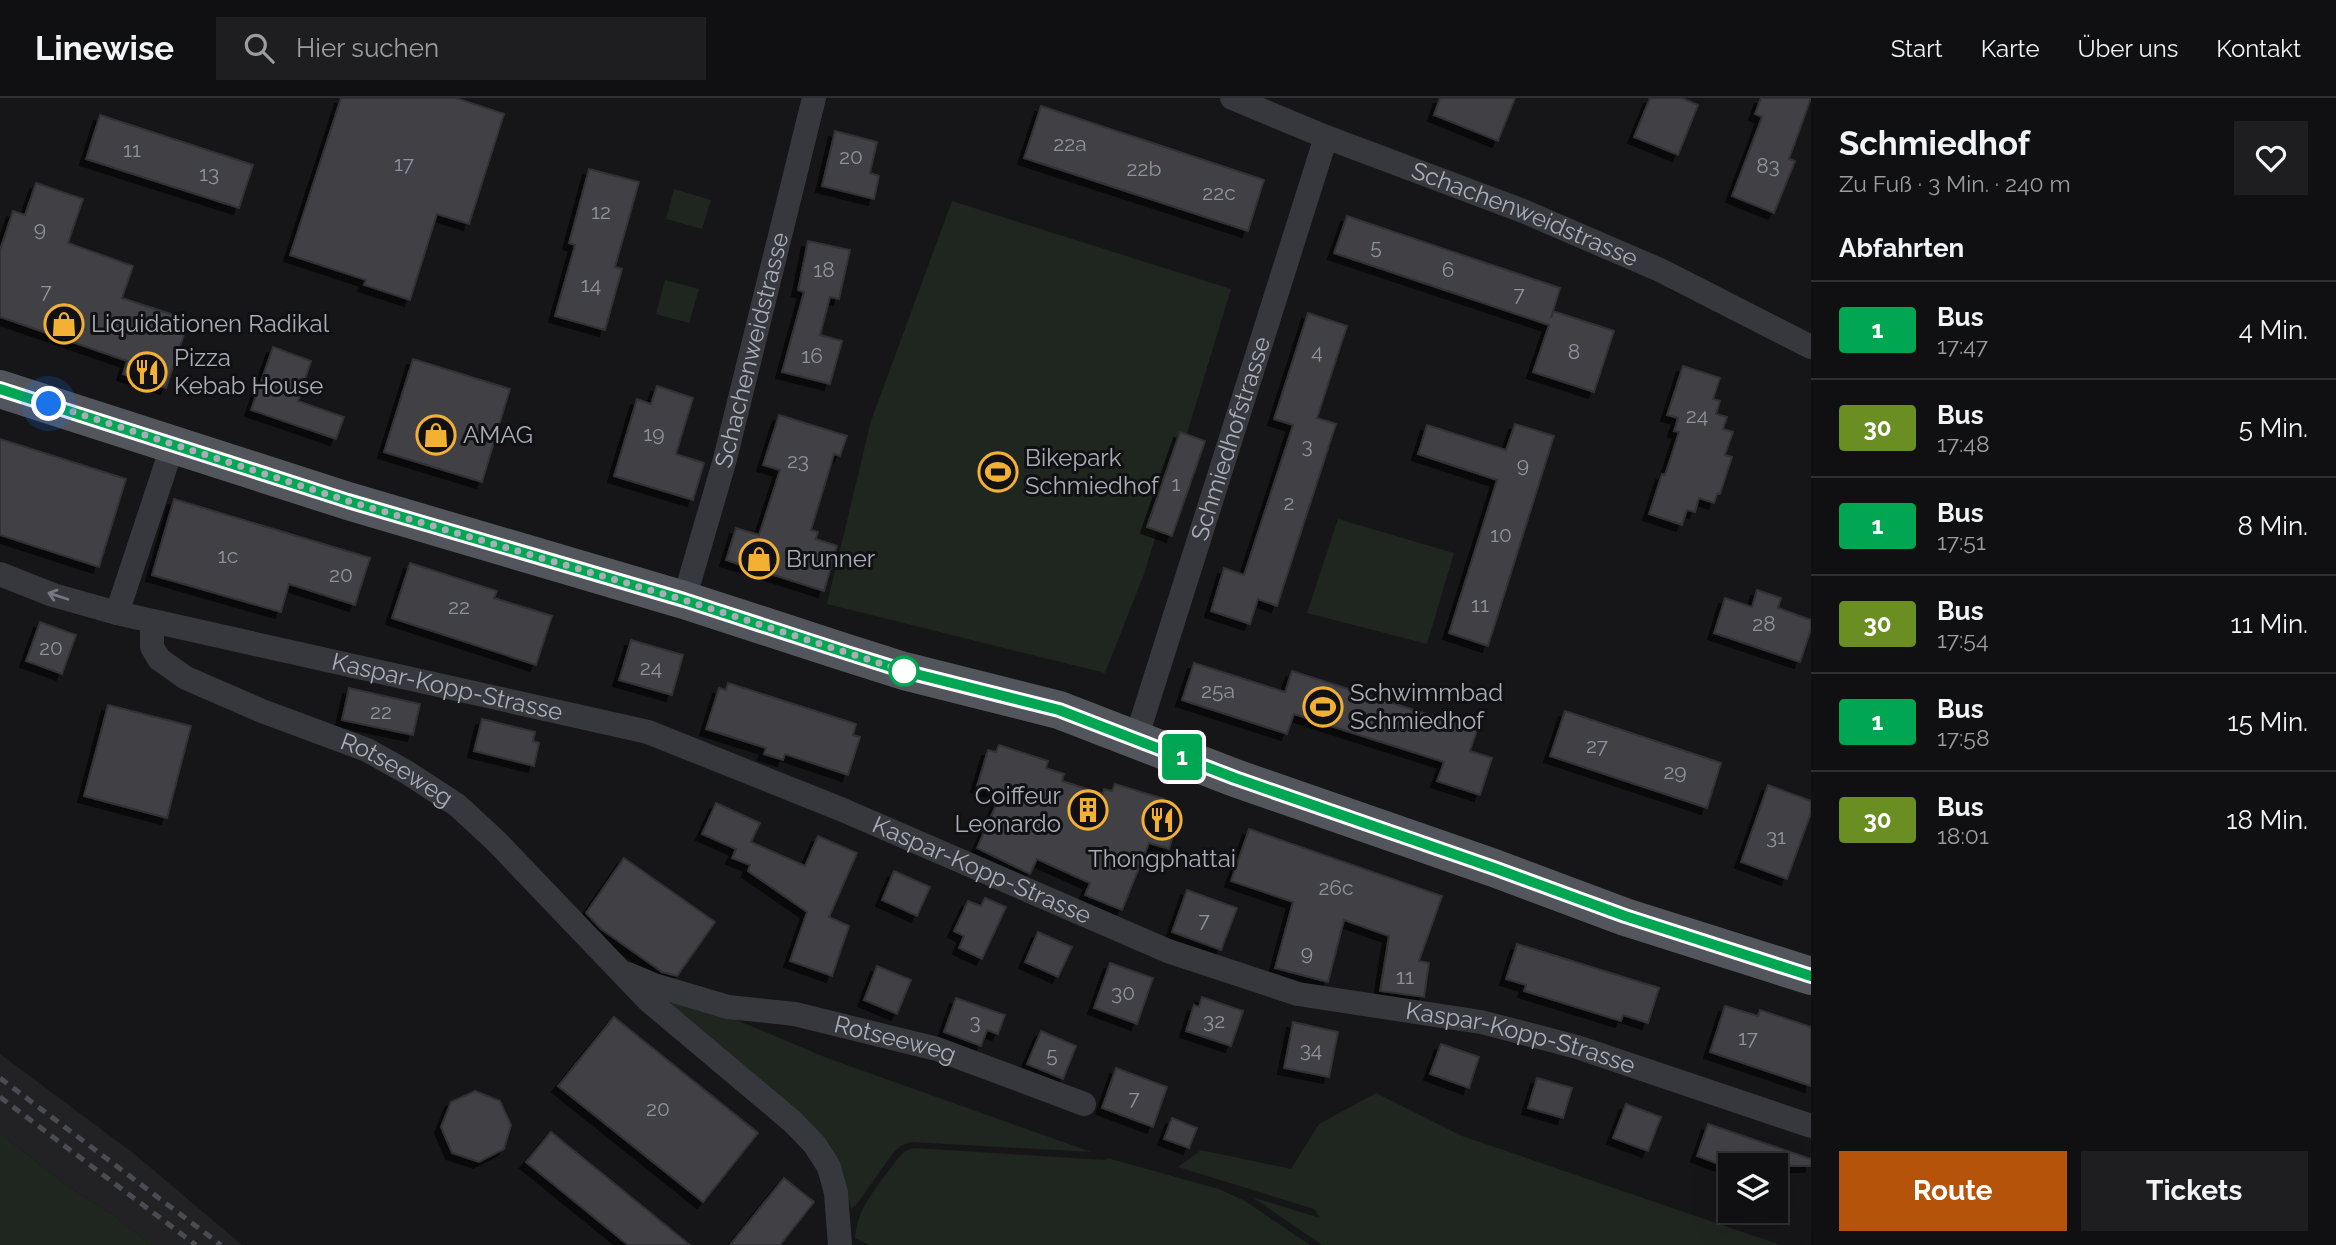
<!DOCTYPE html>
<html lang="de">
<head>
<meta charset="utf-8">
<style>
  body { margin:0; font-family:Raleway,sans-serif; background:#1e1e20; color:#f1f3f6; height:100vh; display:flex; flex-direction:column; font-size:26px; white-space:nowrap }
  * { box-sizing:border-box; margin:0 }
  p { font-size:23px; color:#9c9d9f }
  .icon { flex:none; width:38px; height:38px; fill:none; stroke:currentColor; stroke-width:2; stroke-linecap:round; stroke-linejoin:round }
  .map { position:relative; flex:1; overflow:hidden }
  .panel { display:flex; flex-direction:column; background:#101012; width:525px }
  .panel>* { flex:none }
  .badge { padding:0 14px; border-radius:5px; font-size:24px; line-height:46px }
  .controls { position:absolute; left:1718px; top:1055px; display:grid; gap:14px }
  .controls a { display:grid; place-items:center; width:70px; height:70px; border-radius:0px; background:#101012; box-shadow:0 7px 28px #0002,0 0 0 2px #303032; font-size:35px }
  .you { position:absolute; width:35px; height:35px; margin:-18px; border:5px solid #fff; border-radius:50%; background:#1a73e8; box-shadow:0 0 0 10px #1a73e833 }
  .map>.badge { position:absolute; translate:-50% -50%; box-shadow:0 0 0 4px #fff }
  h2 { padding:0 28px; font-size:26px; line-height:63px }
  .round { display:grid; place-items:center; flex:none; width:74px; height:74px; border-radius:0px; background:#1e1e20 }
  .head { display:flex; align-items:center; justify-content:space-between; height:119px; padding:0 28px }
  h1 { font-size:33px; font-weight:700; line-height:52px }
  .button { display:flex; gap:14px; margin-top:auto; padding:14px 28px }
  .button a { flex:1; height:80px; border-radius:0px; background:#b45309; color:#fff; font-size:28px; font-weight:700; line-height:80px; text-align:center }
  .button a+a { background:#1e1e20; color:#f1f3f6 }
  ul { padding:0; list-style:none }
  li { display:flex; align-items:center; gap:21px; height:98px; padding:0 28px; border-top:2px solid #303032 }
  li div { flex:1 }
  li b { display:block; font-size:26px }
  li em { font-style:normal }
  li .badge { min-width:77px; font-weight:700; text-align:center }
  header { display:flex; align-items:center; gap:42px; box-sizing:border-box; height:98px; padding:0 35px; background:#101012; border-bottom:2px solid #303032 }
  header strong { font-size:33px }
  nav { display:flex; gap:38px; margin-inline-start:auto; font-size:24px }
  .search { width:490px; height:63px; background:#1e1e20; display:flex; align-items:center; gap:18px; box-sizing:border-box; padding:0 24px; border-radius:0px; color:#9c9d9f; font-size:26px }
  main { display:flex; flex:1; min-height:0 }
  .map>svg:first-child { display:block }
</style>
</head>
<body>
<header>
<strong>Linewise</strong>
<div class="search"><svg class="icon" aria-label="search" viewBox="0 0 24 24"><circle cx="10" cy="10" r="6"/><path d="M15 15l6 6"/></svg>Hier suchen</div>
<nav><a>Start</a><a>Karte</a><a>Über uns</a><a>Kontakt</a></nav>
</header>
<main>
<div class="map">
<svg width="1811" height="1147" viewBox="0 0 1811 1147">
  <defs>
    <filter id="shadow"><feDropShadow dx="-6" dy="6" stdDeviation="0" flood-color="#0009"/></filter>
  </defs>
  <rect width="100%" height="100%" fill="#161618"/>
  <path fill="#222225" d="M0,956L133,1055L242,1147H152L113,1117L66,1087L0,1035Z"/>
  <path fill="#1e261f" d="M674,91L711,102L702,131L666,121Z
    M952,103L1231,191L1144,476L1105,575L827,506L871,323Z
    M665,182L699,191L689,225L656,216Z
    M1338,421L1454,455L1427,546L1307,515Z
    M648,889L725,917L827,960L1091,1054L911,1044L900,1048L893,1055L857,1106L851,1111L843,1077Z
    M1376,995L1462,1038L1781,1147H1322L1252,1099L1320,1120L1314,1111L1178,1069L1201,1052L1291,1071L1319,1026Z
    M0,1035L66,1087L113,1117L152,1147H0Z
    M914,1050L1105,1062L1107,1060L1219,1091L1245,1103L1310,1147H869L855,1140C857,1108 881,1084 899,1059L905,1053Z"/>
  <path fill="#404145" stroke="#303034" stroke-width="2" filter="url(#shadow)" d="M341,0H456L504,16L469,126L437,116L410,202L364,187L366,182L290,157Z
    M1440,0H1515L1498,43L1434,17Z
    M1650,0H1682L1698,7L1678,57L1634,39Z
    M1761,0H1811L1789,61L1795,63L1774,115L1732,98L1762,19L1755,16Z
    M1041,8L1264,82L1248,133L1024,60Z
    M100,17L253,67L239,110L86,61Z
    M835,33L877,44L870,75L879,78L874,101L822,88Z
    M589,71L639,84L615,169L622,171L605,232L555,218L575,147L569,145Z
    M36,85L83,101L68,145L133,168L122,200L189,222L166,290L123,276L127,263L0,219V152L13,113L25,117Z
    M1347,118L1560,190L1551,220L1553,213L1614,233L1594,294L1533,274L1549,227L1334,155Z
    M808,143L850,152L839,201L830,199L820,237L842,243L830,286L782,274L804,194L798,192Z
    M1308,215L1347,228L1317,320L1336,326L1277,508L1258,501L1250,526L1211,513L1224,470L1244,477L1293,327L1274,321Z
    M273,249L311,263L298,303L344,319L336,341L251,312Z
    M413,261L510,291L482,384L384,354Z
    M1683,268L1720,280L1713,301L1720,303L1716,316L1727,319L1723,331L1733,334L1725,357L1732,359L1720,396H1717L1714,405L1699,400L1695,414L1687,412L1682,427L1649,416L1662,376L1665,377L1679,334L1674,333L1678,320L1667,317Z
    M657,288L693,300L676,356L704,365L693,402L614,378L637,301L651,306Z
    M779,317L847,338L840,358L834,356L811,432L818,434L816,441L837,448L824,493L726,462L736,430L759,437L780,372L763,367Z
    M1515,326L1554,338L1488,548L1449,535L1497,382L1418,356L1427,327L1506,352Z
    M1180,334L1205,343L1172,438L1147,429Z
    M0,341L126,381L99,469L0,437Z
    M174,401L370,460L355,507L289,486L281,514L152,477Z
    M410,465L497,493L494,500L552,518L536,567L392,520Z
    M1757,492L1781,500L1778,510L1811,522V531L1800,564L1714,535L1725,500L1752,509Z
    M40,524L76,537L62,576L26,563Z
    M631,542L683,557L672,597L619,582Z
    M1194,565L1285,594L1292,573L1477,632L1470,653L1492,660L1480,697L1437,683L1444,664L1343,632L1294,616L1287,636L1182,602Z
    M728,585L856,626L853,637L860,639L848,677L785,656L783,662L764,656L766,650L706,631L719,590L726,592Z
    M349,590L420,606L413,637L342,622Z
    M108,607L191,628L167,720L84,698Z
    M1565,613L1721,665L1707,710L1550,658Z
    M482,621L535,634L533,643L539,645L534,668L474,653Z
    M999,647L1048,663L1046,670L1064,676L1062,683L1103,696L1104,691L1112,693L1115,686L1164,701L1162,708L1180,713L1169,751L1149,745L1122,812L1085,797L1090,785L1037,761L1030,776L977,750L1001,696L977,688L988,652L996,654Z
    M1768,687L1811,703V715L1787,781L1741,764Z
    M716,705L760,725L751,744L805,768L818,738L857,755L829,819L849,828L832,878L790,863L807,814L748,773L750,767L732,760L736,751L702,736Z
    M1249,731L1442,798L1419,863L1429,865L1424,899L1380,893L1389,838L1344,822L1328,884L1275,870L1293,804L1231,783Z
    M624,760L715,824L677,878L662,874L601,831L586,815Z
    M894,773L930,789L917,818L882,802Z
    M1187,792L1237,810L1221,852L1172,834Z
    M985,800L1006,809L982,861L959,850L964,838L954,833L968,803L981,808Z
    M1038,834L1072,849L1058,879L1025,864Z
    M1517,846L1659,890L1648,925L1623,917L1621,923L1524,893L1526,887L1506,881Z
    M1110,865L1153,880L1137,926L1094,910Z
    M877,868L911,882L897,916L864,902Z
    M1202,899L1243,913L1231,948L1186,933L1194,907L1199,909Z
    M956,900L1005,917L998,936L987,932L981,948L944,934Z
    M1725,908L1758,918L1760,912L1811,929V988L1710,954Z
    M614,919L758,1035L703,1104L558,988Z
    M1293,924L1338,934L1329,979L1284,970Z
    M1041,933L1076,948L1063,981L1027,966Z
    M1441,946L1479,959L1469,990L1430,976Z
    M1116,970L1167,989L1153,1029L1102,1010Z
    M1537,980L1572,990L1563,1020L1528,1010Z
    M475,993L500,1003L511,1027L504,1051L479,1064L452,1055L441,1029L451,1004Z
    M1626,1006L1661,1019L1648,1053L1613,1040Z
    M1172,1020L1197,1030L1189,1050L1164,1041Z
    M1708,1026L1811,1061V1068H1724L1697,1058Z
    M551,1034L690,1147H628L526,1064Z
    M784,1080L814,1104L780,1147H730Z"/>
  <g fill="none" stroke-linecap="round" stroke-linejoin="round">
    <g stroke="#37383d" stroke-width="24">
      <path id="s1" d="M1232,0L1326,39L1523,113L1660,172L1811,249"/>
      <path id="s2" d="M0,476L53,497L117,515L648,634L843,712L1168,853L1298,896L1481,924L1577,949L1811,1028"/>
      <path id="s3" d="M684,502L725,361L814,0"/>
      <path d="M117,515L173,346"/>
      <path id="s4" d="M152,523V549L159,561L186,580L262,613L367,652L408,675L457,707L496,743L648,902L793,1024L815,1047L829,1069L836,1095L840,1147"/>
      <path id="s5" d="M1136,641L1326,39"/>
      <path id="s6" d="M628,876L654,887L728,909L795,916L937,951L1084,1006"/>
    </g>
    <path stroke="#53555c" stroke-width="38" d="M0,291L348,403L684,502L844,554L904,573L1059,612L1235,680L1494,770L1625,819L1811,878"/>
    <path stroke="#4a4c52" stroke-width="5" stroke-dasharray="9 7" stroke-linecap="butt" d="M0,980L221,1147
      M0,999L196,1147"/>
  </g>
  <defs><path id="oneway-shaft" d="M-6 0H5M1.5-3L5.5 0L1.5 3" fill="none" stroke-width="1.6" stroke-linecap="round" stroke-linejoin="round" transform="scale(1.75)"/></defs>
  <use stroke="#757881" href="#oneway-shaft" transform="translate(58 498) rotate(-162)"/>
  <g fill="none" stroke-linecap="round" stroke-linejoin="round">
    <g stroke="#fff" stroke-width="16">
      <path id="line" d="M0,291L348,403L684,502L844,554L904,573L1059,612L1235,680L1494,770L1625,818L1811,878"/>
    </g>
    <use href="#line" stroke="#00a651" stroke-width="10"/>
    <path stroke="#a8adb8" stroke-width="7" stroke-dasharray="0 12.6" d="M49,306L348,403L684,502L904,573"/>
  </g>
  <defs>
    <g id="shop-ring" transform="scale(2.0125)"><circle r="9.5" fill="#111113" stroke="#f2b134" stroke-width="1.5"/><path d="M-5-2.5h2.3a2.7 3.5 0 0 1 5.4 0H5L5.5 6h-11ZM-1.5-2.5h3a1.5 2.3 0 0 0-3 0Z" fill="#f2b134"/></g>
    <g id="restaurant-ring" transform="scale(2.0125)"><circle r="9.5" fill="#111113" stroke="#f2b134" stroke-width="1.5"/><path d="M-5-6h1v4h1v-4h1v4h1v-4h1v5L-1.5 .5V6h-2V.5L-5-1ZM5-6V6H3V1.5H1.5Q1.5-4 5-6Z" fill="#f2b134"/></g>
    <g id="stadium-ring" transform="scale(2.0125)"><circle r="9.5" fill="#111113" stroke="#f2b134" stroke-width="1.5"/><path d="M0-5a6.5 5 0 1 0 0 10a6.5 5 0 1 0 0-10ZM-3.5-1.8h7v3.6h-7Z" fill="#f2b134"/></g>
    <g id="building-ring" transform="scale(2.0125)"><circle r="9.5" fill="#111113" stroke="#f2b134" stroke-width="1.5"/><path d="M-4-6H4V6H1V3H-1V6H-4ZM-2.5-4.3h1.7v1.8h-1.7ZM.8-4.3h1.7v1.8H.8ZM-2.5-1h1.7V.8h-1.7ZM.8-1h1.7V.8H.8Z" fill="#f2b134"/></g>
  </defs>
  <g fill-rule="evenodd">
    <use href="#shop-ring" x="64" y="226"/>
    <use href="#restaurant-ring" x="147" y="274"/>
    <use href="#shop-ring" x="436" y="337"/>
    <use href="#stadium-ring" x="998" y="374"/>
    <use href="#shop-ring" x="759" y="461"/>
    <use href="#stadium-ring" x="1323" y="609"/>
    <use href="#building-ring" x="1088" y="712"/>
    <use href="#restaurant-ring" x="1162" y="722"/>
  </g>
  <circle fill="#fff" stroke="#00a651" stroke-width="3.5" cx="904" cy="573" r="14"/>
  <g text-anchor="middle" stroke-width="6" stroke-linejoin="round" paint-order="stroke">
    <g font-size="21" fill="#8e929b">
      <text x="1070" y="53">22a</text>
      <text x="132" y="59">11</text>
      <text x="851" y="66">20</text>
      <text x="404" y="73">17</text>
      <text x="1768" y="75">83</text>
      <text x="1144" y="78">22b</text>
      <text x="209" y="83">13</text>
      <text x="1219" y="102">22c</text>
      <text x="601" y="121">12</text>
      <text x="40" y="138">9</text>
      <text x="1376" y="156">5</text>
      <text x="824" y="179">18</text>
      <text x="1448" y="179">6</text>
      <text x="591" y="194">14</text>
      <text x="46" y="200">7</text>
      <text x="1519" y="203">7</text>
      <text x="1317" y="261">4</text>
      <text x="1574" y="261">8</text>
      <text x="812" y="265">16</text>
      <text x="1697" y="325">24</text>
      <text x="654" y="343">19</text>
      <text x="1307" y="355">3</text>
      <text x="798" y="370">23</text>
      <text x="1523" y="374">9</text>
      <text x="1176" y="393">1</text>
      <text x="1289" y="412">2</text>
      <text x="1501" y="444">10</text>
      <text x="228" y="465">1c</text>
      <text x="341" y="484">20</text>
      <text x="1480" y="514">11</text>
      <text x="459" y="516">22</text>
      <text x="1764" y="533">28</text>
      <text x="51" y="557">20</text>
      <text x="651" y="577">24</text>
      <text x="1218" y="600">25a</text>
      <text x="381" y="621">22</text>
      <text x="1597" y="655">27</text>
      <text x="1675" y="681">29</text>
      <text x="1776" y="746">31</text>
      <text x="1336" y="797">26c</text>
      <text x="1204" y="829">7</text>
      <text x="1307" y="862">9</text>
      <text x="1405" y="886">11</text>
      <text x="1123" y="902">30</text>
      <text x="1214" y="930">32</text>
      <text x="975" y="931">3</text>
      <text x="1748" y="947">17</text>
      <text x="1311" y="959">34</text>
      <text x="1052" y="964">5</text>
      <text x="1134" y="1007">7</text>
      <text x="658" y="1018">20</text>
    </g>
    <g font-size="24" fill="#a8adb8" stroke="#111113">
      <text dy="8" stroke="none"><textPath href="#s1" startOffset="315">Schachenweidstrasse</textPath></text>
      <text dy="8" stroke="none"><textPath href="#s3" startOffset="259">Schachenweidstrasse</textPath></text>
      <text dy="8" stroke="none"><textPath href="#s5" startOffset="315">Schmiedhofstrasse</textPath></text>
      <text dy="8" stroke="none"><textPath href="#s2" startOffset="462">Kaspar-Kopp-Strasse</textPath></text>
      <text dy="8" stroke="none"><textPath href="#s4" startOffset="303">Rotseeweg</textPath></text>
      <text dy="8" stroke="none"><textPath href="#s2" startOffset="1029">Kaspar-Kopp-Strasse</textPath></text>
      <text dy="8" stroke="none"><textPath href="#s6" startOffset="276">Rotseeweg</textPath></text>
      <text dy="8" stroke="none"><textPath href="#s2" startOffset="1596">Kaspar-Kopp-Strasse</textPath></text>
    </g>
    <g font-size="24" fill="#a8adb8" stroke="#111113" text-anchor="start">
      <text x="91" y="234">Liquidationen Radikal</text>
      <text x="174" y="268">Pizza<tspan x="174" dy="28">Kebab House</tspan></text>
      <text x="463" y="345">AMAG</text>
      <text x="1025" y="368">Bikepark<tspan x="1025" dy="28">Schmiedhof</tspan></text>
      <text x="786" y="469">Brunner</text>
      <text x="1350" y="603">Schwimmbad<tspan x="1350" dy="28">Schmiedhof</tspan></text>
      <text x="1061" y="706" text-anchor="end">Coiffeur<tspan x="1061" dy="28">Leonardo</tspan></text>
      <text x="1162" y="769" text-anchor="middle">Thongphattai</text>
    </g>
  </g>
</svg>
<div class="controls">
<a><svg class="icon" aria-label="layers" viewBox="0 0 24 24"><path d="M12 4l9 5-9 5-9-5zM3 14l9 5 9-5"/></svg></a>
</div>
<div class="you" style="left:49px;top:306px"></div>
<b class="badge" style="left:1182px;top:659px;background:#00a651;color:#fff">1</b>
</div>
<section class="panel">
<div class="head"><div><h1>Schmiedhof</h1><p>Zu Fuß · 3 Min. · 240 m</p></div><a class="round"><svg class="icon" aria-label="heart" viewBox="0 0 24 24"><path d="M12 20l-8-8c-3-5 5-10 8-4 3-6 11-1 8 4z"/></svg></a></div>
<h2>Abfahrten</h2>
<ul>
<li><span class="badge" style="background:#00a651;color:#fff">1</span><div><b>Bus</b><p>17:47</p></div><em>4 Min.</em></li>
<li><span class="badge" style="background:#6b8e23;color:#fff">30</span><div><b>Bus</b><p>17:48</p></div><em>5 Min.</em></li>
<li><span class="badge" style="background:#00a651;color:#fff">1</span><div><b>Bus</b><p>17:51</p></div><em>8 Min.</em></li>
<li><span class="badge" style="background:#6b8e23;color:#fff">30</span><div><b>Bus</b><p>17:54</p></div><em>11 Min.</em></li>
<li><span class="badge" style="background:#00a651;color:#fff">1</span><div><b>Bus</b><p>17:58</p></div><em>15 Min.</em></li>
<li><span class="badge" style="background:#6b8e23;color:#fff">30</span><div><b>Bus</b><p>18:01</p></div><em>18 Min.</em></li>
</ul>
<div class="button"><a>Route</a><a>Tickets</a></div>
</section>
</main>
</body>
</html>
